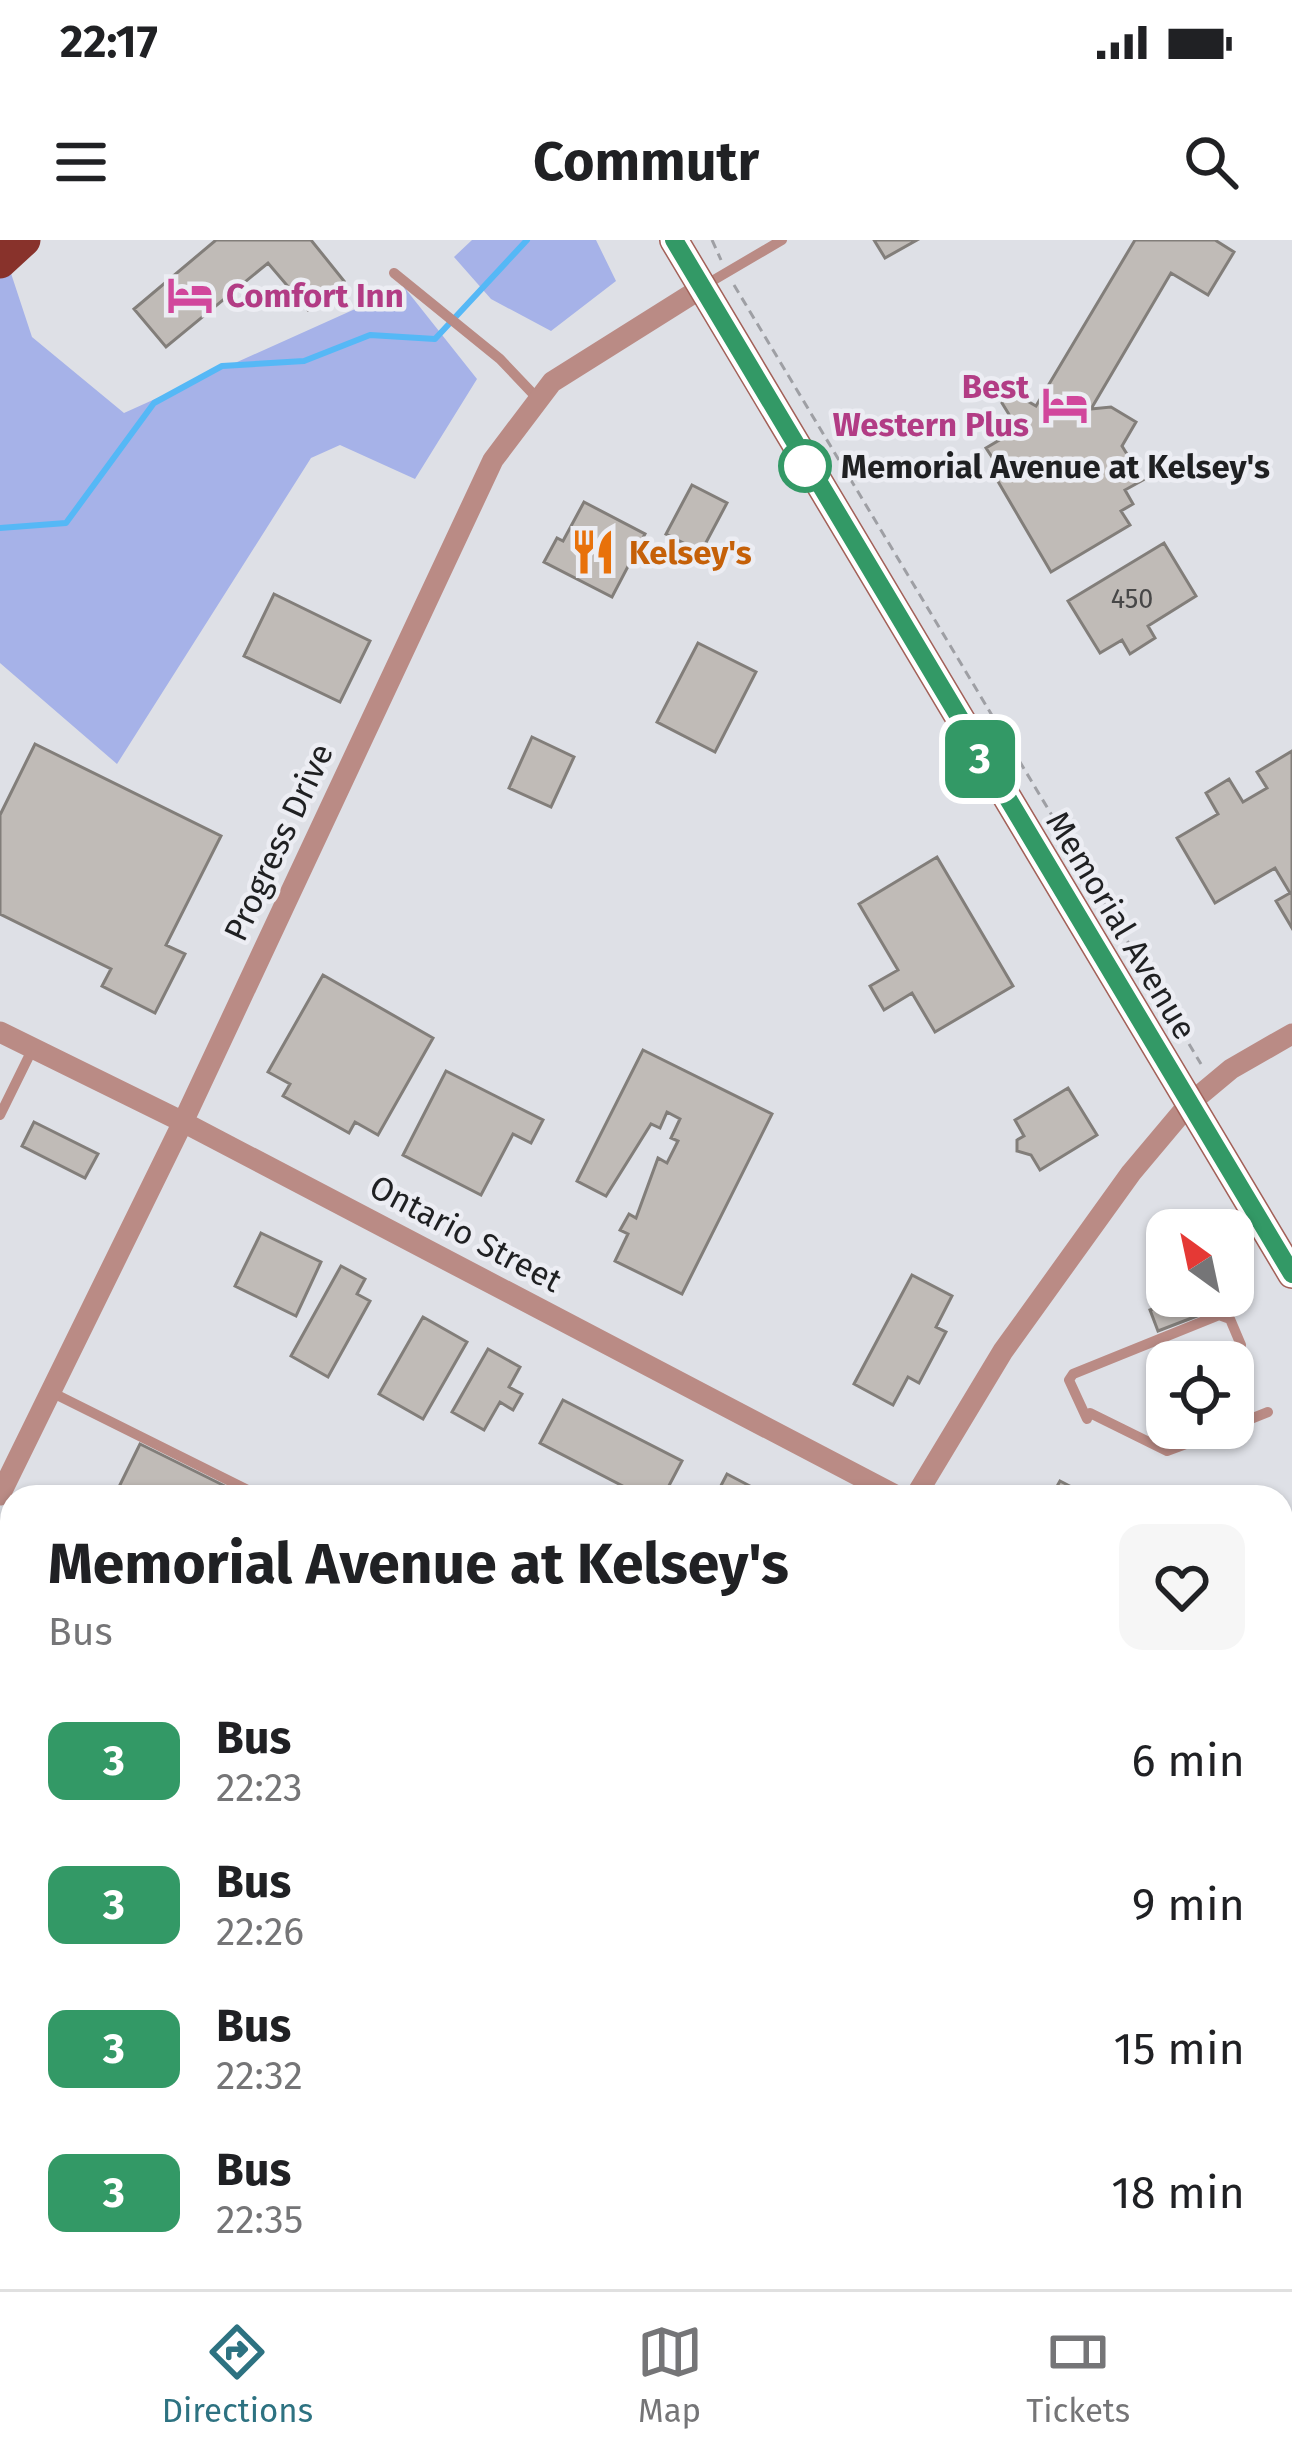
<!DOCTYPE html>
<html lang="en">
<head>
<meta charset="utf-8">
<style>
  body { margin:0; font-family:"Fira Sans",sans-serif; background:#f6f6f6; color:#202124; height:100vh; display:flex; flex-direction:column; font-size:45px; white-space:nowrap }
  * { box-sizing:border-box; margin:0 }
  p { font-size:39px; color:#757577 }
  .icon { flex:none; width:66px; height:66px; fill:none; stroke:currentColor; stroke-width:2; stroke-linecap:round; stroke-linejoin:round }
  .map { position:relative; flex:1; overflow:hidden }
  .drawer { position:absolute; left:0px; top:1245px; width:1293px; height:804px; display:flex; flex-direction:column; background:#fff; border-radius:36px 36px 0 0; box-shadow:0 3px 9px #0004 }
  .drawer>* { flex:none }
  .badge { padding:0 24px; border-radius:18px; font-size:42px; line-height:78px }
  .needle { width:78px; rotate:327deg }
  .buttons { position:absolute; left:1146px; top:969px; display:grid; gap:24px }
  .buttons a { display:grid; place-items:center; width:108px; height:108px; border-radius:24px; background:#fff; box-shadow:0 3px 9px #0004; font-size:60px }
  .map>.badge { position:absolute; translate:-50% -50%; box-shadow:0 0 0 6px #fff }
  .round { display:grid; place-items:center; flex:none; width:126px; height:126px; border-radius:24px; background:#f6f6f6 }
  .headline { display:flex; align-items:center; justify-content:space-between; height:204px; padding:0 48px }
  h1 { font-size:57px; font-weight:700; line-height:90px }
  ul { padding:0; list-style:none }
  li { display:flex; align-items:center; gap:36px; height:144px; padding:0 48px }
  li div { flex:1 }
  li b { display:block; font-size:45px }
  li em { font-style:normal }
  li .badge { min-width:132px; font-weight:700; text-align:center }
  .status { display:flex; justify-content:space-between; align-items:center; height:84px; padding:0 60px; background:#fff; direction:ltr }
  .status svg { height:33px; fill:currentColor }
  header { display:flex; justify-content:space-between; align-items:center; height:156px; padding:0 48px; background:#fff; font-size:54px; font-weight:700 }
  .tabs { display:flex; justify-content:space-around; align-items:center; height:168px; border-top:3px solid #e0e0e0; background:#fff; font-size:33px; color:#757577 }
  .tabs a { display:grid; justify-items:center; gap:6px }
  .tabs .on { color:#2d7281 }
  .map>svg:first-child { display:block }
</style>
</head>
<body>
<div class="status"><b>22:17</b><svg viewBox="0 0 49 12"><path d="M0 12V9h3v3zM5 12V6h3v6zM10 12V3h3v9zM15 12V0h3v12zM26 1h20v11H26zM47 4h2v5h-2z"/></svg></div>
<header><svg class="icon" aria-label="menu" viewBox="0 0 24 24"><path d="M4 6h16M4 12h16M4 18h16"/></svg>Commutr<svg class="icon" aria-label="search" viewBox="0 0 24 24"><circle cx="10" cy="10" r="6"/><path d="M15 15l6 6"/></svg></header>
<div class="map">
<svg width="1292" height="2049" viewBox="0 0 1292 2049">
  <rect width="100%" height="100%" fill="#dee0e6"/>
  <path fill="#a6b2e8" d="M0,0L32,97L124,173L404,47L477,139L415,239L340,205L311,218L117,524L0,423Z
    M472,0H596L616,41L551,91L491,59L454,17Z
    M1292,1540V1861L1281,1873V1548Z
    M12,1979V2037H426L407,2049H0V1997Z
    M553,2037H657C625,2049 587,2049 553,2037Z"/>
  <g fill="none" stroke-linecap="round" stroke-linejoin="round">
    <path stroke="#55b8f6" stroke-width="6" d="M0,288L66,283L154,163L222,126L304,121L370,95L435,99L527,0"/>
  </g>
  <path fill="#c0bbb7" stroke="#827e7a" stroke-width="3" d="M216,0H311L344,41L308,70L268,23L166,107L134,69Z
    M874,0H917L885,18Z
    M1135,0H1215L1234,12L1208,55L1171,33L1091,169L1111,167L1136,182L1122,206L1143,240L1125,250L1133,264L1121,271L1130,285L1051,332L996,238L1003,234L986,208L1018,189L1002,163L1010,151L1036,166Z
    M692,245L727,263L701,312L666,294Z
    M584,262L645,294L612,357L544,322L557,298L563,301Z
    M1164,303L1196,356L1148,386L1155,398L1130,414L1122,400L1100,413L1068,361Z
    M274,354L370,401L340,462L244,416Z
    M698,403L756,432L715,512L657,482Z
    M532,497L574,517L551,567L509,548Z
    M35,504L221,596L166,705L185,714L155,773L102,746L111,729L0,674V575Z
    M1292,511V688L1276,661L1290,653L1275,628L1215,663L1177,598L1218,574L1206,553L1229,539L1243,562L1267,548L1257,532Z
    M937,617L1013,746L935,792L912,753L884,770L870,746L898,730L859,664Z
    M323,735L433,798L378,895L355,882L349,893L283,856L290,844L268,832Z
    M643,810L772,874L682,1054L615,1021L628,994L620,990L629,974L636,978L658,918L667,923L678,901L671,898L680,879L667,872L660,888L651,884L606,956L577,941Z
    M446,831L543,880L531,903L513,894L481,955L403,915Z
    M1068,848L1097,895L1040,930L1031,915L1017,911V900L1024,896L1015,880Z
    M34,882L98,914L85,938L22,906Z
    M261,993L321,1022L296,1076L235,1046Z
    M341,1026L365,1039L357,1054L370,1061L328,1137L291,1116Z
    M912,1035L952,1056L936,1087L946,1092L919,1143L908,1137L893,1165L854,1144Z
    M1190,1056L1197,1076L1158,1091L1150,1070Z
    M423,1077L467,1102L423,1179L379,1154Z
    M488,1109L520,1127L509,1147L522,1154L513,1170L500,1162L484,1190L452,1172Z
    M1235,1139L1249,1175L1233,1181V1140Z
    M563,1160L682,1221L663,1257H644L540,1203Z
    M1167,1166V1188H1215L1166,1207L1152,1171Z
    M140,1204L247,1257H114Z
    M727,1234L771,1257H715Z
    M1060,1241L1091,1257H1051Z
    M12,1572V1662L0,1656V1597Z
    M976,2037H1060L1065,2049H983Z"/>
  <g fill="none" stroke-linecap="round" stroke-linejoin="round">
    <path stroke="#9e9fa4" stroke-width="3" stroke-dasharray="9 6" stroke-linecap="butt" d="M712,0L721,20
      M734,45L1201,824"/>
    <path stroke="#ba8b85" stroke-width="10" d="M394,33L500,119L537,158
      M707,44L782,0
      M0,875L33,808
      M51,1152L262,1257
      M1090,1173L1167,1211L1229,1188
      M1087,1179L1069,1140L1073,1134L1219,1075L1230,1079L1241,1105
      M1233,1186L1268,1172
      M1281,1903L1292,1890
      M1141,2049L1155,2037"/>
    <path stroke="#ba8b85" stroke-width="21" d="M0,792L183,882L899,1257
      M0,1255L183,882L493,220L552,142L700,49
      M915,1257L1003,1111L1131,933L1189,864L1231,829L1292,794
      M0,1440L12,1446"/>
    <path stroke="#a36159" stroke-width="30" d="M674,0L1292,1034"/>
    <path stroke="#88322b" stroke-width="33" d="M0,22L24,0"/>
  </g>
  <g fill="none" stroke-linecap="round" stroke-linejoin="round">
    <g stroke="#fff" stroke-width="27">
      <path id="line" d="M674,0L1292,1034"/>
    </g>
    <use href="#line" stroke="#396" stroke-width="18"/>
  </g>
  <defs>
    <g id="hotel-bare" transform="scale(3.6)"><path d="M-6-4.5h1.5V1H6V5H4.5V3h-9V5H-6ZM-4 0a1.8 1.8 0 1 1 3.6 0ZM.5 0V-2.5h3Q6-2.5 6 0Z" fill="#d1479c" stroke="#ecedf3" stroke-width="2.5" paint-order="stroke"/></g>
    <g id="restaurant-bare" transform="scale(3.6)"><path d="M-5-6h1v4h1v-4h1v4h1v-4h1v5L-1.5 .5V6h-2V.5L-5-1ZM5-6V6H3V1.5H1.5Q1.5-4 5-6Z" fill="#e8710a" stroke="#ecedf3" stroke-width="2.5" paint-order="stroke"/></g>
  </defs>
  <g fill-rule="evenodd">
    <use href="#hotel-bare" x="190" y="55"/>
    <use href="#hotel-bare" x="1065" y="165"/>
    <use href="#restaurant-bare" x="593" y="312"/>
  </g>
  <circle fill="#fff" stroke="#396" stroke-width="6" cx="805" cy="226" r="24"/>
  <g text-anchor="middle" stroke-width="9" stroke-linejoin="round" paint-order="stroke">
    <g font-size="27" fill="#474747">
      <text x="1132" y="368">450</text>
    </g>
    <g font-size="33" font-weight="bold" fill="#b23c85" stroke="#ecedf3" text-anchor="start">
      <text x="226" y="67">Comfort Inn</text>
      <text x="1029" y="158" text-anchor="end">Best<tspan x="1029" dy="38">Western Plus</tspan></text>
    </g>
    <g font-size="33" font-weight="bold" fill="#1f2022" stroke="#ecedf3" text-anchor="start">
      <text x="841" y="238">Memorial Avenue at Kelsey's</text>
    </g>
    <g font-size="33" font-weight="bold" fill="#c56008" stroke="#ecedf3" text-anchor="start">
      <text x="629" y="324">Kelsey's</text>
    </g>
    <g font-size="33" fill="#1f2022" stroke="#ecedf3">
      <text transform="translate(278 602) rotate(-65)" y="12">Progress Drive</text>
      <text transform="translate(1122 685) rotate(59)" y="12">Memorial Avenue</text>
      <text transform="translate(466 993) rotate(28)" y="12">Ontario Street</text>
    </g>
  </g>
</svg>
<div class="buttons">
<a><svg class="needle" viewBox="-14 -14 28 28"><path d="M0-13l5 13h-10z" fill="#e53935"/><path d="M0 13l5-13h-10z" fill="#757577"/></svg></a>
<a><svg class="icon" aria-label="locate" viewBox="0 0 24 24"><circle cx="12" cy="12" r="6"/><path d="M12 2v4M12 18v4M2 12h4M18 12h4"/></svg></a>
</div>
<b class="badge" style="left:980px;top:519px;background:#396;color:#fff">3</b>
<section class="drawer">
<div class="headline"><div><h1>Memorial Avenue at Kelsey's</h1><p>Bus</p></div><a class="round"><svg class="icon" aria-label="heart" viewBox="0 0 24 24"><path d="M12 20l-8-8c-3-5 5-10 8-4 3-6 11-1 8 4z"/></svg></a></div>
<ul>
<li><span class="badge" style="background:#396;color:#fff">3</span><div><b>Bus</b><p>22:23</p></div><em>6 min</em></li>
<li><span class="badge" style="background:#396;color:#fff">3</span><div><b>Bus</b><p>22:26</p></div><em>9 min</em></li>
<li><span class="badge" style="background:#396;color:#fff">3</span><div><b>Bus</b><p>22:32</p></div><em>15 min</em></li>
<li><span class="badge" style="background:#396;color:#fff">3</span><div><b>Bus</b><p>22:35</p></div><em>18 min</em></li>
</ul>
</section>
</div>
<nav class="tabs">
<a class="on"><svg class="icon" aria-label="directions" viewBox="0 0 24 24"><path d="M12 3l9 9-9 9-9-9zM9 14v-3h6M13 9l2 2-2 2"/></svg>Directions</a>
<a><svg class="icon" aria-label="map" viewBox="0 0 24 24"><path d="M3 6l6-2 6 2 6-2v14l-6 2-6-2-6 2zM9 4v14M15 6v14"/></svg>Map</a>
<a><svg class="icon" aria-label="tickets" viewBox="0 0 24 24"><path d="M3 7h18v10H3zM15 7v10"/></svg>Tickets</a>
</nav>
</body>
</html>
